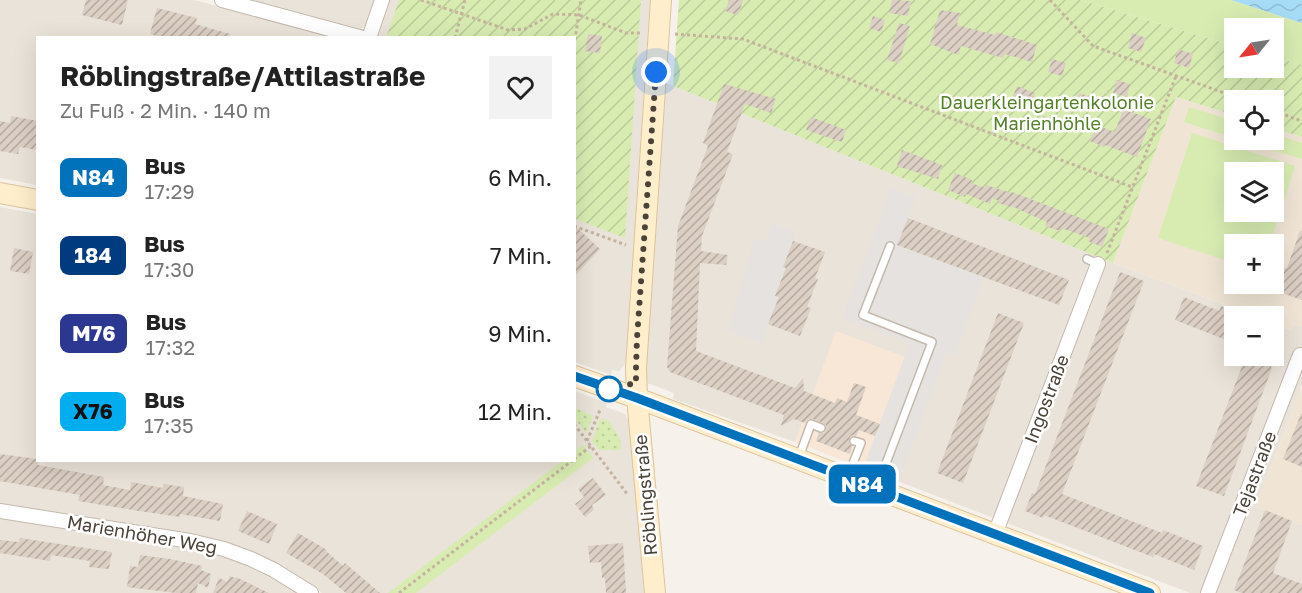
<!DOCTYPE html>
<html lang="de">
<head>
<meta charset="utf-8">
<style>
  body { margin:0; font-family:"Golos Text",sans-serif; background:#f2f2f2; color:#222; height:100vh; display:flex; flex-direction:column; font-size:22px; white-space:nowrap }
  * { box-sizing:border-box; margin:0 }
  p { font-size:20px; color:#767676 }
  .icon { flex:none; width:33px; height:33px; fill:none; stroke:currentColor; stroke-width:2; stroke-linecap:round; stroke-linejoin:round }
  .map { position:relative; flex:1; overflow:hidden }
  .sheet { position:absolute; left:36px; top:36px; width:540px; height:426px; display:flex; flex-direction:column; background:#fff; border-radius:0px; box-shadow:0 6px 24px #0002 }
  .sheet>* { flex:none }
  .badge { padding:0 12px; border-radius:9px; font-size:21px; line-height:39px }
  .needle { width:39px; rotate:240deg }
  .controls { position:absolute; left:1224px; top:18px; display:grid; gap:12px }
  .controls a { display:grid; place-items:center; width:60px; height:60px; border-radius:0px; background:#fff; box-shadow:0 6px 24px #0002; font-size:30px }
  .you { position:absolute; width:30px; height:30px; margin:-15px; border:4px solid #fff; border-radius:50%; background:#1a73e8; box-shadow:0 0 0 9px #1a73e833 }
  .map>.badge { position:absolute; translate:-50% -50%; box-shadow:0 0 0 3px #fff }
  .round { display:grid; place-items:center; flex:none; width:63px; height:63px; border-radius:0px; background:#f2f2f2 }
  .head { display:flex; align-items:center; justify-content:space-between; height:102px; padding:0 24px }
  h1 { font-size:28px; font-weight:700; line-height:45px }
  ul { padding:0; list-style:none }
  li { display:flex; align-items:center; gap:18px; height:78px; padding:0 24px }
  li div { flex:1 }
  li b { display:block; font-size:22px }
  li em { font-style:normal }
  li .badge { min-width:66px; font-weight:700; text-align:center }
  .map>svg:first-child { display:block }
</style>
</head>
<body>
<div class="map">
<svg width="1302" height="593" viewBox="0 0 1302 593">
  <defs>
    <pattern id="grass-dots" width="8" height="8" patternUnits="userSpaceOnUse" patternTransform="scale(1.5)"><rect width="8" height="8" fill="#d8ecb2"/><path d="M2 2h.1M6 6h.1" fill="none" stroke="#bbcc9a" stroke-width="1.8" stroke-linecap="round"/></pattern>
    <pattern id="garden-furrows" width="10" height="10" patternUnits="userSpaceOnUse" patternTransform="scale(1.5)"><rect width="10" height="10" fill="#d8ecb2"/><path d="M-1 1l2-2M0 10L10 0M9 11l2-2" fill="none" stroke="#bbcc9a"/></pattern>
    <pattern id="water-waves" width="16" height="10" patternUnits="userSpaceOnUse" patternTransform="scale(1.5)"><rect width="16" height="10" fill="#a6dcf5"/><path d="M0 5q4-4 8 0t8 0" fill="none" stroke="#90bed3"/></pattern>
    <pattern id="building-hatch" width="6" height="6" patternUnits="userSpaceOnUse" patternTransform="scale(1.5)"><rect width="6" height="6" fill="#dccfc3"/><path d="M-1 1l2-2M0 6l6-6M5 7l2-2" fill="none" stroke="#b4aa9f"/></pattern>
  </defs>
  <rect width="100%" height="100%" fill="#f6f2eb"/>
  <path fill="#eae3d9" d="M0,0H194L336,37L38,38L37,185L0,178Z
    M247,0H375L366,25L361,29Z
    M389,0H650L626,359L625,364L619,371L612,370L611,375L575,362L574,38H376Z
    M663,82L1113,263L1255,316H1234V356H1274V324L1291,330L1294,324L1302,327V386L1256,507L1302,525V593H1190L863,468L905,357L836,332L795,442L673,399L674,393L647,383L645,377Z
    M0,207L37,214L38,460H574L575,391L607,403L606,407L625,414L629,422L644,593H322L283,568L192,535L0,504Z
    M0,518L191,548L212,553L249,566L276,579L299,593H0Z"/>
  <path fill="#f8e6d6" d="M836,331L905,357L863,468L795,442Z"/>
  <path fill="#f0e5d5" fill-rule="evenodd" d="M1176,97L1234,115V140H1274V128L1302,137V327L1294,324L1292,330L1274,324V316H1255L1113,263ZM1234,172H1274V212H1234ZM1234,244H1274V284H1234Z
    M1302,386V525L1256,507Z"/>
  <path fill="url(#grass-dots)" d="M575,408L593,416L586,433L575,419Z
    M600,419L609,421L620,439L621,450H600L592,442Z"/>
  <path fill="#d8ecb2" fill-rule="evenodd" d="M1080,0H1231L1302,23V65L1274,57V28H1234V46Z
    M1189,107L1234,121V138L1184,122Z
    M1192,133L1295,166L1270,244H1234V263L1158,238ZM1274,172V212H1234V172Z
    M1274,134L1302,143V159L1240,140H1274Z
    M583,444L593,458L416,593H388L562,461L574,460L575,451Z"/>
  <path fill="url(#garden-furrows)" d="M399,0H641L625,238L575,219L574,38H386Z
    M679,0H1080L1234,46V68H1274V57L1302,65V137L1274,128V100H1234V115L1176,97L1113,263L673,86Z"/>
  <path fill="#e5e2df" d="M892,188L916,197L898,245L983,277L955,355L947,352L902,472L866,460L910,343L842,318Z
    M772,224L795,231L793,241L783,267L786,268L775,295L779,297L762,342L728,332L755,238L767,241Z"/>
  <path fill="url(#water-waves)" d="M1231,0H1302V23Z"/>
  <path fill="url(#building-hatch)" d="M86,0H128L122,25L82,15Z
    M729,0H743L738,15L725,11Z
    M892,0L911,1L908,16L889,13Z
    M157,8L197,18L195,24L230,34L229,38H164L150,34Z
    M940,10L960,13L957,25L995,35L996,32L1037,45L1032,62L1005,54L1003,58L961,46L958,55L930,44Z
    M873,16L885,20L881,32L869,28Z
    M899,23L910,26L899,63L887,60Z
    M1132,33L1146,38L1141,52L1128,48Z
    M588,34L602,36L600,53L585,51Z
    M1178,49L1193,54L1189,68L1174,63Z
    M1052,59L1066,63L1062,76L1048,72Z
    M1117,80L1130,84L1127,97L1113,93Z
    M724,84L776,99L771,113L745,104L727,152L733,154L702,236L701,251L728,255L726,265L700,263L696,351L795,388L803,378L804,391L835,403L837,398L847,402L854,383L866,387L856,415L880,424L875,436L859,430L856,436L853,435L850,437L849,443L852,446L850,454L816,441L819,433H824L826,430V425L823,423L813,419H808L805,423L794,419L781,426L784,415L670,372L667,367L678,226L708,146L703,143Z
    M1017,86L1035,93L1030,108L1011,102Z
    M1079,93L1093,98L1089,110L1075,105Z
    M1123,109L1151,119L1137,157L1105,145L1104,147L1090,141L1096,125L1115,132Z
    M11,116L38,121V150L20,147L18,154L0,151V121L10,123Z
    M1042,116L1055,119L1051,132L1039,128Z
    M811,117L846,130L842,142L806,130Z
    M902,150L942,165L938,179L897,166Z
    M955,173L972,180L971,183L985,188L986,185L1011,193L1012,192L1109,229L1102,247L1088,241L1090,238L1061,228L1060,231L1045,226L1047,222L1011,206V207L998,203L999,201L992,198L990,204L966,194L965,197L948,190Z
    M908,218L1069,280L1059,305L897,245Z
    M574,225L600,249L574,277Z
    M1300,231H1302V300L1279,292L1273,288L1280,268H1287Z
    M793,241L825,252L815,278L818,279L807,307L811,308L800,336L768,324L779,297L775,296L786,268L783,267Z
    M14,248L33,252L29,274L10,271Z
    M1120,272L1144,281L1062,494L1162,533L1163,530L1203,546L1194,570L1154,554L1153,557L1044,515L1043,518L1025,511L1032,493L1035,494Z
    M1184,297L1219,311L1221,306L1234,312V343L1175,320Z
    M998,313L1024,323L963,483L937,473Z
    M1246,356H1275L1271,368H1272L1224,496L1196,486Z
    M1301,414H1302V467L1283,459Z
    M0,454L38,459V465L104,477L103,485L130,490L131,482L163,488L164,484L184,487L183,496L223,504L220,521L180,514V517L139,511L78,501L80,495L0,481Z
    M593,478L606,495L592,505L594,510L585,517L575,504L584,497L578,489Z
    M1265,510L1292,521L1273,573L1302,584V593H1242L1234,590Z
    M247,511L277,524L269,544L238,531Z
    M298,533L327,550L326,551L343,566L345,563L380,593H346L323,574L286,553Z
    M20,538L112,552L109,569L89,567L90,561L51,555L50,561L0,553V540L19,542Z
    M623,543L626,593H606L605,578H602L601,562L590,563L588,546Z
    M140,555L170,559L202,566L201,570L211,574L208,588L198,583L196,593H176L127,587L130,566L138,567Z
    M230,576L235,578L236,577L269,593H213L219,578L227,582Z"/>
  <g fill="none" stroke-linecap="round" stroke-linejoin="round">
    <g stroke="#c3b9ad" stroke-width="10">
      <path id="lane" d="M1087,259L1098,264
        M799,457L811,424L821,428
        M848,476L861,443L854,441
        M877,487L932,342L863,315L890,246"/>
    </g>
    <g stroke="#c3b9ad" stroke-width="16">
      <path id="street" d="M222,0L363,38
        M369,38L382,0
        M0,511L190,541L224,549L251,559L274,570L311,593
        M995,534L1098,264
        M1208,593L1300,355"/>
    </g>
    <g stroke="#dbc49b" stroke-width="22">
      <path id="secondary" d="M0,193L38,200
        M574,376L637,398L1150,593
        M655,593L637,398L636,368L661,0"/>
    </g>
    <path stroke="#c5b39d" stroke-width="3" stroke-dasharray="3 3" stroke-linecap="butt" d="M421,0L508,30L525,29L553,14L579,15L626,33H642
      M1050,0L1093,46L1244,100
      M675,34L743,39L1132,187
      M455,38L465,0
      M574,46L581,0
      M1274,111L1302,121
      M574,226L626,245
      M1107,253L1176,76
      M574,424L628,495
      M587,441L600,410
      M574,459L591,446
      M399,593L573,460"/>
    <use href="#lane" stroke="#fff" stroke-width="7"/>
    <use href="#street" stroke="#fff" stroke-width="14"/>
    <use href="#secondary" stroke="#fec" stroke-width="20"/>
  </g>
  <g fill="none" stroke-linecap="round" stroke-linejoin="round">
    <g stroke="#fff" stroke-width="14">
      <path id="line" d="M574,376L637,398L1150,593"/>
    </g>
    <use href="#line" stroke="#0072bc" stroke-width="9"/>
    <path stroke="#4b4238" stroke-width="6" stroke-dasharray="0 10.8" d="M609,389L636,383V368L637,338L656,72"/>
  </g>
  <circle fill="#fff" stroke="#0072bc" stroke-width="3" cx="609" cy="389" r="12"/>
  <g text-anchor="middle" stroke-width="5" stroke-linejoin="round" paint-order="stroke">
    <g font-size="18" fill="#528227" stroke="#fff">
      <text x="1047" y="109">Dauerkleingartenkolonie<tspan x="1047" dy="21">Marienhöhle</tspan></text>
    </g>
    <g font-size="18" fill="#4b4238" stroke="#fff">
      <text transform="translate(1047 399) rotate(-69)" y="6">Ingostraße</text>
      <text transform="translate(1255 474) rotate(-69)" y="6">Tejastraße</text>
      <text transform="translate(646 495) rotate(-95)" y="6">Röblingstraße</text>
      <text transform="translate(142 535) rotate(10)" y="6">Marienhöher Weg</text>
    </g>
  </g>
</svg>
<div class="controls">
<a><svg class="needle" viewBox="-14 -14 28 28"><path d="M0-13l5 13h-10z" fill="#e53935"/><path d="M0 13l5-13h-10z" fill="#767676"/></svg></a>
<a><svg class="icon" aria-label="locate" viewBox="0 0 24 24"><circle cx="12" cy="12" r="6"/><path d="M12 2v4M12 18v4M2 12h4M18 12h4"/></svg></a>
<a><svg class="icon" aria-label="layers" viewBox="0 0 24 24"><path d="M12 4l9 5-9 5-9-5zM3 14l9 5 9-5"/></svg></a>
<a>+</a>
<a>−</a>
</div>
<div class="you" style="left:656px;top:72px"></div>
<b class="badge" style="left:862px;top:484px;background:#0072bc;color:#fff">N84</b>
<section class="sheet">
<div class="head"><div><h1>Röblingstraße/Attilastraße</h1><p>Zu Fuß · 2 Min. · 140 m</p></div><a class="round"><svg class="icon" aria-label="heart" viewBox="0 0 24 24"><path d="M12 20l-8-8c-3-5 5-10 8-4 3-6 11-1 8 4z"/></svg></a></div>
<ul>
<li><span class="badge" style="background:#0072bc;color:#fff">N84</span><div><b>Bus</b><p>17:29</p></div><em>6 Min.</em></li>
<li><span class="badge" style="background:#003b80;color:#fff">184</span><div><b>Bus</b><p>17:30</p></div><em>7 Min.</em></li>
<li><span class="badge" style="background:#2c3792;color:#fff">M76</span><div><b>Bus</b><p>17:32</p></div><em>9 Min.</em></li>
<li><span class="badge" style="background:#00adef;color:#111">X76</span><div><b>Bus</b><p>17:35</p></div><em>12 Min.</em></li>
</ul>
</section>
</div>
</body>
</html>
